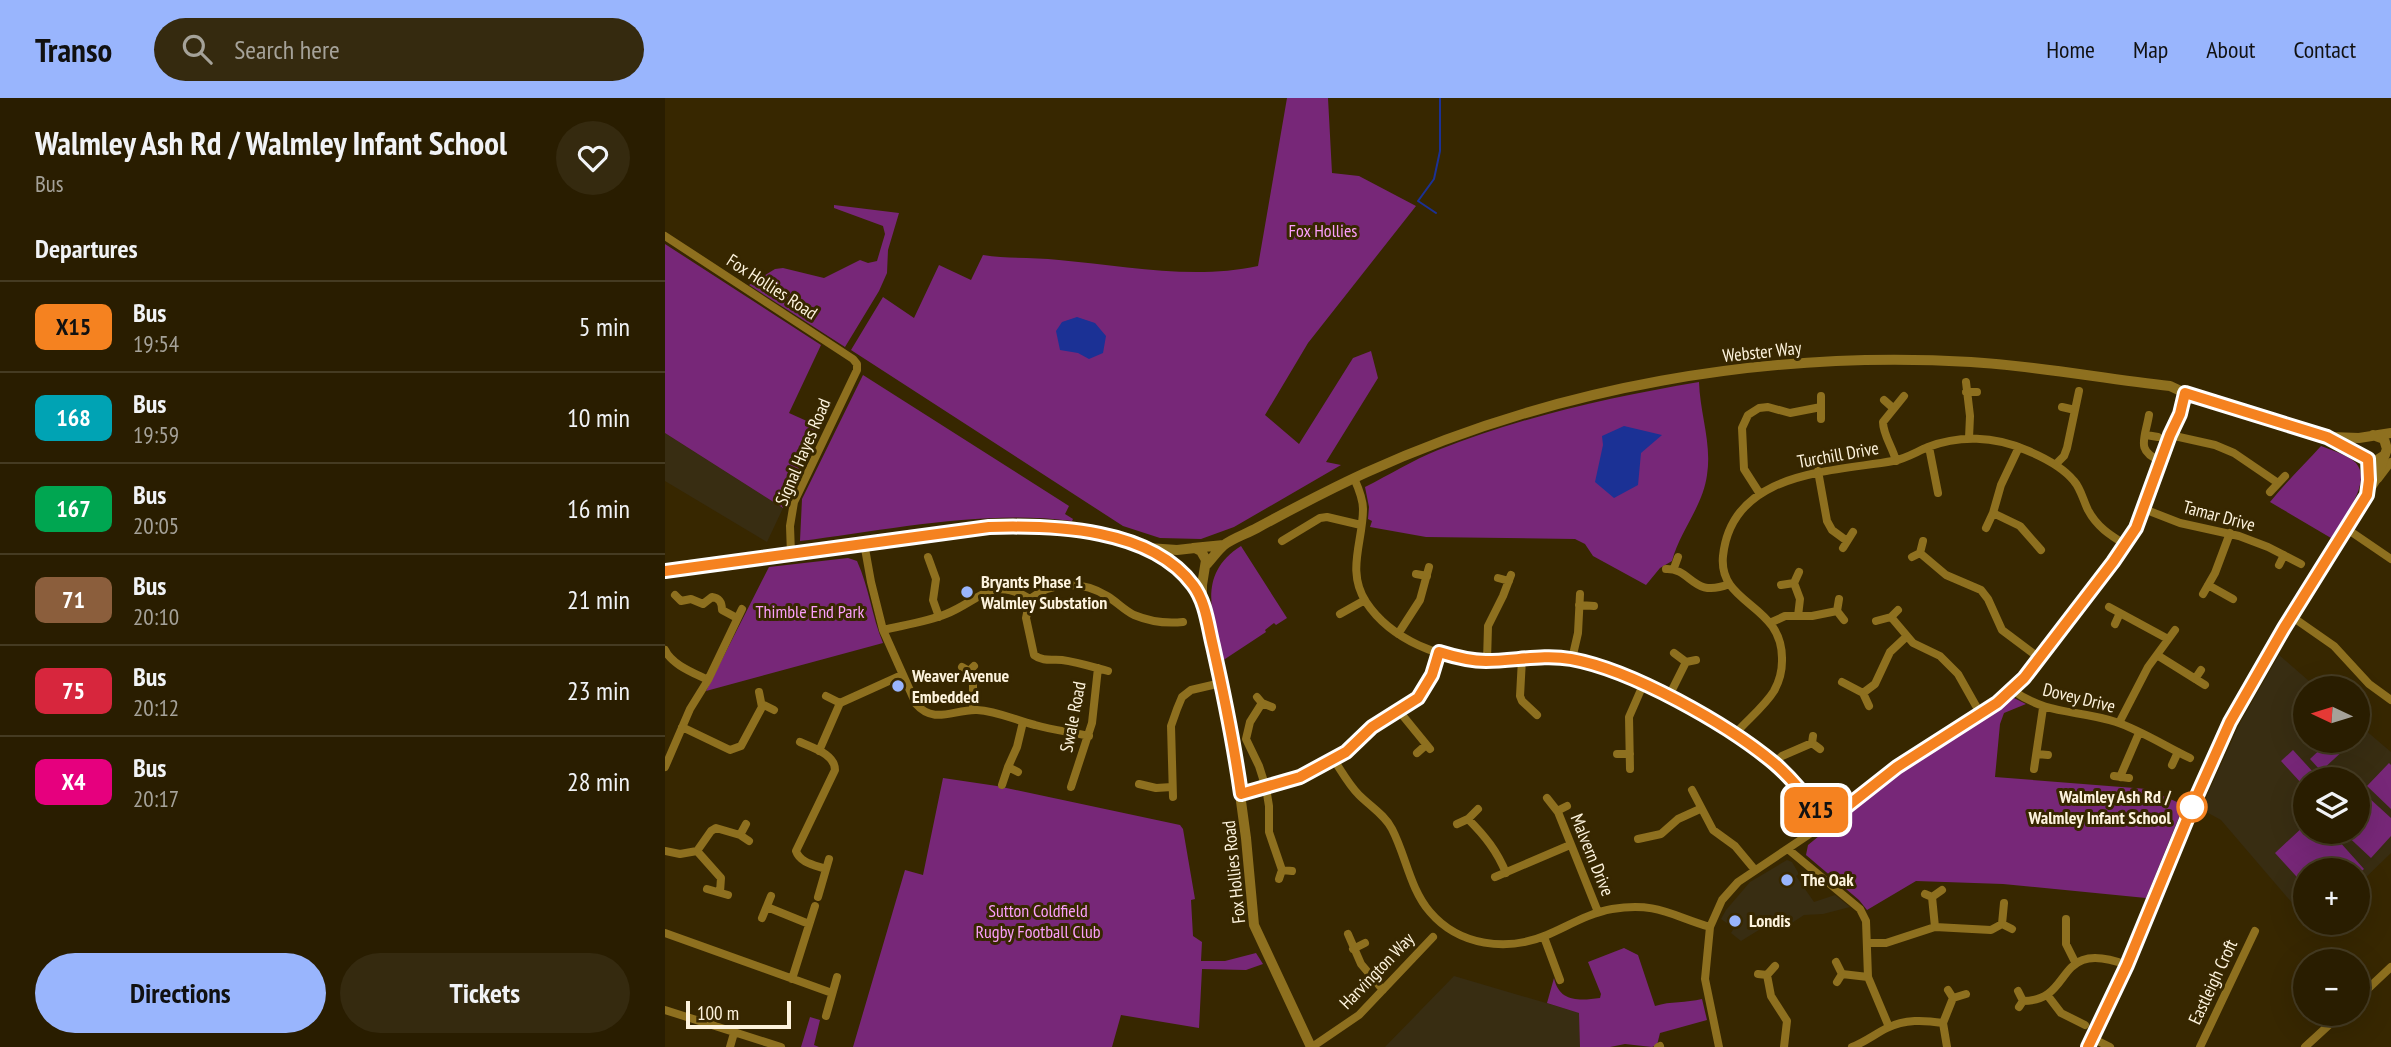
<!DOCTYPE html>
<html lang="en">
<head>
<meta charset="utf-8">
<style>
  body { margin:0; font-family:"PT Sans Narrow",sans-serif; background:#352a0f; color:#f1f3f6; height:100vh; display:flex; flex-direction:column; font-size:26px; white-space:nowrap }
  * { box-sizing:border-box; margin:0 }
  p { font-size:23px; color:#a5a299 }
  .icon { flex:none; width:38px; height:38px; fill:none; stroke:currentColor; stroke-width:2; stroke-linecap:round; stroke-linejoin:round }
  .map { position:relative; flex:1; overflow:hidden }
  .side { display:flex; flex-direction:column; background:#291d00; width:665px }
  .side>* { flex:none }
  .badge { padding:0 14px; border-radius:10px; font-size:24px; line-height:46px }
  .needle { width:46px; rotate:274deg }
  .controls { position:absolute; left:1628px; top:578px; display:grid; gap:14px }
  .controls a { display:grid; place-items:center; width:77px; height:77px; border-radius:50%; background:#291d00; box-shadow:0 7px 28px #0002,0 0 0 2px #453b22; font-size:35px }
  .scale { position:absolute; left:21px; bottom:18px; width:105px; box-sizing:border-box; padding-left:7px; border:4px solid #fdf3dd; border-top:0; font-size:19px; line-height:24px; white-space:nowrap; color:#fdf3dd; -webkit-text-stroke:5px #372700; paint-order:stroke }
  .map>.badge { position:absolute; translate:-50% -50%; box-shadow:0 0 0 4px #fff }
  h2 { padding:0 35px; font-size:26px; line-height:63px }
  .round { display:grid; place-items:center; flex:none; width:74px; height:74px; border-radius:37px; background:#352a0f }
  .summary { display:flex; align-items:center; justify-content:space-between; height:119px; padding:0 35px }
  h1 { font-size:33px; font-weight:700; line-height:52px }
  .action { display:flex; gap:14px; margin-top:auto; padding:14px 35px }
  .action a { flex:1; height:80px; border-radius:42px; background:#99b5fd; color:#111; font-size:28px; font-weight:700; line-height:80px; text-align:center }
  .action a+a { background:#352a0f; color:#f1f3f6 }
  ul { padding:0; list-style:none }
  li { display:flex; align-items:center; gap:21px; height:91px; padding:0 35px; border-top:2px solid #453b22 }
  li div { flex:1 }
  li b { display:block; font-size:26px }
  li em { font-style:normal }
  li .badge { min-width:77px; font-weight:700; text-align:center }
  header { display:flex; align-items:center; gap:42px; box-sizing:border-box; height:98px; padding:0 35px; background:#99b5fd; color:#111 }
  header strong { font-size:33px }
  nav { display:flex; gap:38px; margin-inline-start:auto; font-size:24px }
  .search { width:490px; height:63px; background:#352a0f; display:flex; align-items:center; gap:18px; box-sizing:border-box; padding:0 24px; border-radius:38px; color:#a5a299; font-size:26px }
  main { display:flex; flex:1; min-height:0 }
  .map>svg:first-child { display:block }
</style>
</head>
<body>
<header>
<strong>Transo</strong>
<div class="search"><svg class="icon" aria-label="search" viewBox="0 0 24 24"><circle cx="10" cy="10" r="6"/><path d="M15 15l6 6"/></svg>Search here</div>
<nav><a>Home</a><a>Map</a><a>About</a><a>Contact</a></nav>
</header>
<main>
<section class="side">
<div class="summary"><div><h1>Walmley Ash Rd / Walmley Infant School</h1><p>Bus</p></div><a class="round"><svg class="icon" aria-label="heart" viewBox="0 0 24 24"><path d="M12 20l-8-8c-3-5 5-10 8-4 3-6 11-1 8 4z"/></svg></a></div>
<h2>Departures</h2>
<ul>
<li><span class="badge" style="background:#f58220;color:#111">X15</span><div><b>Bus</b><p>19:54</p></div><em>5 min</em></li>
<li><span class="badge" style="background:#00a3b4;color:#fff">168</span><div><b>Bus</b><p>19:59</p></div><em>10 min</em></li>
<li><span class="badge" style="background:#00a651;color:#fff">167</span><div><b>Bus</b><p>20:05</p></div><em>16 min</em></li>
<li><span class="badge" style="background:#8b5e3c;color:#fff">71</span><div><b>Bus</b><p>20:10</p></div><em>21 min</em></li>
<li><span class="badge" style="background:#d7263d;color:#fff">75</span><div><b>Bus</b><p>20:12</p></div><em>23 min</em></li>
<li><span class="badge" style="background:#e6007e;color:#fff">X4</span><div><b>Bus</b><p>20:17</p></div><em>28 min</em></li>
</ul>
<div class="action"><a>Directions</a><a>Tickets</a></div>
</section>
<div class="map">
<svg width="1726" height="949" viewBox="0 0 1726 949">
  <rect width="100%" height="100%" fill="#372700"/>
  <path fill="#382d12" fill-rule="evenodd" d="M0,335L118,410L102,444L0,383Z
    M1614,557L1652,590H1640V642H1692V625L1726,654V755L1692,788V772H1640V820L1556,722L1536,711L1575,625ZM1640,681H1692V733H1640Z
    M1122,762L1127,764L1134,776L1131,778L1149,804L1170,797L1185,809L1158,816L1139,817L1116,832L1110,822L1076,843L1066,835L1069,830L1056,821L1061,812L1085,784Z
    M789,878L915,915V949H720Z"/>
  <path fill="#772778" d="M622,0H663L667,75L694,78L751,108L643,245L600,317L634,346L688,260L706,253L713,280L661,364L676,367L569,429L536,441L495,440L458,428L186,252L218,199L249,220L274,167L306,182L318,157C343,161 368,159 394,162C459,168 529,182 593,168Z
    M169,107L234,115L223,152L222,175L214,193L180,249L84,187L110,171L118,170L159,180L195,162L203,165L212,163L220,136L218,128L169,110Z
    M0,146L156,247L124,315L155,329L118,410L0,335Z
    M198,277L404,408L400,416L408,421L407,423C319,411 223,432 135,443L137,401Z
    M1034,284C1035,316 1047,345 1042,377C1038,408 1015,433 1007,463L995,470L981,487L928,458L920,446L910,441L761,439L705,429L707,423L703,421L704,409L700,389C724,377 748,362 773,352C856,319 945,299 1034,284Z
    M1656,348C1666,352 1683,357 1691,365C1708,385 1676,423 1666,440L1605,404C1621,384 1639,367 1656,348Z
    M576,448L622,520L611,527L609,525L600,532L601,534L557,563C549,518 530,477 576,448Z
    M183,460L192,463C204,489 207,519 218,545L41,593L104,469Z
    M1349,600L1361,606L1339,615L1335,626L1330,679L1482,691L1519,707L1481,800L1338,786L1251,783L1202,812L1194,802L1141,757L1143,747L1235,672L1281,641Z
    M1665,642H1673L1681,650L1656,673L1645,661Z
    M1628,652L1649,675L1640,681L1637,686L1616,663Z
    M1724,665L1726,667V711L1702,688Z
    M278,680L332,688L515,727L518,731L530,801L526,802L528,838L537,844L536,863H560L591,855L598,866L581,872L537,871L534,930L456,917L447,949H188L240,772L258,777Z
    M1692,689L1726,720V738L1706,760L1677,733H1692Z
    M1640,727V733H1665L1699,771L1692,777V772H1640V788L1610,755Z
    M959,850L973,857L990,908C1006,903 1021,905 1037,901L1042,922L995,935L992,947L987,949L960,946L945,949H915L914,915L882,905L889,880C894,904 914,903 935,900L936,896L923,864Z
    M145,919L155,922L149,947L154,949H136Z"/>
  <path fill="#1b3195" d="M412,219L430,225L441,238L438,255L424,261L413,255L395,252L391,233L397,224Z
    M959,328L997,337L976,355L973,387L949,400L930,384L938,347L937,338Z"/>
  <g fill="none" stroke-linecap="round" stroke-linejoin="round">
    <path stroke="#1b3195" stroke-width="2" d="M771,115L753,103L769,81L775,53V0"/>
    <path stroke="#8e701f" stroke-width="8" d="M0,138L188,261L192,266V272L129,404L125,428L126,456
      M1301,284L1305,318L1304,340
      M1301,294H1312
      M1219,302L1228,310
      M1397,309L1410,312
      M1484,317C1480,341 1470,353 1496,363
      M1156,321V298
      M1481,337L1493,339
      M1505,337L1550,347L1569,355L1613,385
      M1264,349L1273,395
      M1231,363C1228,350 1218,337 1218,324L1239,298
      M1391,366L1399,358L1402,350L1414,293
      M1153,373L1162,423L1167,432L1182,443
      M689,380C693,389 698,400 698,411C698,444 681,473 701,504C726,542 777,562 821,563C849,563 878,556 906,561C931,565 954,576 976,586C1050,618 1114,660 1161,725
      M1713,381L1726,364
      M1605,394L1620,378
      M1095,396L1079,371L1077,330L1083,317L1094,310L1103,309L1125,315L1156,309
      M1479,411L1515,425L1574,438L1603,449L1636,466
      M1328,415L1355,428L1376,452
      M1321,430L1328,415L1336,387L1354,349
      M1682,431L1726,461
      M617,443L655,420L662,419L696,427
      M199,445L206,484L218,532L251,606C269,627 289,611 312,612C332,613 350,622 370,627C387,632 406,634 424,638
      M1178,450L1188,434
      M1255,455L1281,477L1316,492L1323,501L1337,532L1373,559
      M263,459L271,481L268,502L274,519
      M1247,459L1255,455L1258,443
      M1614,467L1619,457
      M1009,470L1013,459
      M1001,471C1027,470 1027,501 1064,486
      M751,476L762,478
      M833,480L844,483
      M1129,485L1135,501L1133,518
      M1116,487L1129,485L1134,474
      M1543,487L1568,501
      M1538,496L1550,475L1565,435
      M10,497L16,503L26,501L38,506L47,499C54,500 57,504 57,512L72,520
      M365,501C388,483 418,483 442,498C452,504 459,512 469,517C486,524 500,526 518,524
      M365,501L361,520L369,557C378,564 387,561 397,562C412,564 428,569 443,573
      M1174,501L1172,513L1179,522
      M914,507L929,508
      M1444,509L1503,541
      M675,516L700,502
      M1626,518L1669,548L1704,586L1726,602
      M1226,519L1248,545L1275,558L1293,576L1315,615
      M1211,523L1226,519L1233,512
      M1107,524L1120,518H1147L1172,513
      M1450,526L1455,515
      M218,532C239,527 261,524 281,516C314,503 327,477 365,501
      M733,536L755,502L764,469
      M0,552C7,567 29,575 43,582
      M1009,555L1021,564L1031,562
      M1492,557L1540,587
      M857,561L855,598L857,603L872,617
      M907,561L913,535L915,496
      M822,563L823,528L838,498L846,477
      M297,569L304,573L309,568
      M304,573L308,587V612
      M1530,581L1536,572
      M1177,584L1198,595
      M1347,592C1384,618 1411,611 1451,624C1475,632 1502,649 1525,660
      M161,598L175,605
      M1004,598L1021,564
      M592,599L597,605L607,609
      M597,605L585,624L581,641L594,668L601,690L604,708V734L617,772
      M97,606L109,612
      M1204,608L1198,595L1210,586L1225,554L1241,539
      M734,613L765,651
      M1454,625L1483,569L1510,532
      M17,629L65,652L76,648L97,609L94,594
      M1070,636C1082,622 1099,609 1109,593C1114,584 1117,573 1117,563C1119,505 1053,508 1058,458C1067,373 1165,374 1228,363C1240,361 1251,354 1263,349C1294,337 1329,338 1361,352C1378,359 1397,368 1409,383C1416,391 1418,402 1423,412C1432,429 1445,437 1461,447
      M1148,638L1147,645L1155,651
      M135,644C148,650 170,656 170,672L131,753C135,765 150,767 161,771
      M154,653L175,605L237,577
      M752,655L761,647
      M952,656H965
      M1372,656L1383,657
      M669,662C677,674 684,687 694,697C705,708 720,717 727,731C741,758 745,791 765,814C794,848 842,854 882,837C903,828 924,815 947,811C992,804 1005,817 1045,829
      M1109,665L1117,658L1147,645
      M1507,667L1513,654
      M0,669L25,611L43,582L77,511
      M343,669L352,649L358,624
      M965,671L964,619L978,587
      M1369,671L1378,610
      M1449,678L1464,680
      M1455,679L1474,635
      M474,686L491,690L507,689
      M337,687L343,669L353,674
      M406,689L427,625L433,570
      M1027,692L1048,732L1070,748L1090,772
      M576,696L635,679L681,654L707,629L753,600L767,577L774,554
      M508,699L506,628L512,611L517,599L526,592L556,585
      M882,700L893,714L933,814
      M892,713L902,708
      M803,721C820,738 832,753 841,775
      M792,726L803,721L813,711
      M75,737L81,726
      M973,741L996,736L1013,721L1035,711
      M1124,752L1195,811L1201,823L1203,879L1224,929
      M0,753L15,756L32,753L46,733L51,730L75,737L84,743
      M32,753L56,780L55,794
      M830,779L905,747
      M614,781L617,772L627,773
      M42,791L63,797
      M1260,796L1267,799L1277,792
      M153,799L164,761
      M1267,799L1270,829
      M102,809L144,826
      M97,820L106,798
      M1401,821V846L1410,864
      M1337,826L1347,831
      M0,835L167,895
      M683,836L696,866L718,892
      M879,839L895,882
      M1202,845H1221L1270,829L1326,832L1337,826L1339,805
      M688,851L700,845
      M1171,864L1177,876L1172,884
      M1093,876L1102,877L1110,868
      M1177,876L1203,879
      M1102,877L1106,898L1122,923L1119,949
      M127,881L150,808
      M1283,892L1288,900L1301,896
      M1353,893L1358,903L1354,909
      M1383,898L1396,915L1420,927
      M1692,901L1726,869
      M1358,903C1411,903 1387,839 1462,867
      M0,912L116,949
      M161,918L172,879
      M1427,940L1445,949
      M65,949L69,935
      M647,949L694,917L768,839
      M993,949L995,948
      M1054,949L1040,881L1045,829L1057,802L1073,784L1161,725L1232,669L1332,605L1358,580L1448,464L1471,430L1505,337L1515,316L1520,295
      M1187,949C1200,944 1210,936 1222,930C1240,921 1259,922 1278,925
      M1282,949L1278,925L1288,900
      M1535,949L1590,833
      M1640,949L1677,915"/>
    <path stroke="#8e701f" stroke-width="10" d="M1666,339L1694,340L1726,335
      M1703,392V361
      M528,450L559,447
      M487,452C507,465 524,478 535,499
      M541,467C547,461 552,453 559,447C568,440 581,436 592,430C627,411 663,392 700,375C889,289 1099,252 1306,264C1373,268 1439,281 1505,288L1520,295L1662,339L1707,362H1712L1720,357
      M0,473L324,429L370,428L416,432L483,450L512,452L530,450L536,453L541,462L537,487V503L570,659L581,740L589,827L646,949
      M1423,949L1462,867L1530,702L1565,624L1619,530L1711,381L1722,351L1719,341L1708,337"/>
  </g>
  <g fill="none" stroke-linecap="round" stroke-linejoin="round">
    <g stroke="#fff" stroke-width="16">
      <path id="line" d="M0,473L324,429C389,427 486,430 528,487C541,504 543,528 548,548C559,597 569,646 576,696L635,679L681,654L707,629L753,600L767,577L774,554C790,559 805,563 821,563C849,563 879,556 906,561C967,572 1062,626 1109,665C1129,682 1145,704 1161,725L1232,669L1332,605L1359,580L1448,464L1471,430L1505,337L1515,316L1520,295L1662,339L1703,361L1704,382L1702,397L1619,530L1565,624L1530,702L1462,867L1423,949"/>
    </g>
    <use href="#line" stroke="#f58220" stroke-width="10"/>
  </g>
  <g fill="#99b5fd" stroke="#372700" stroke-width="2.5">
    <circle cx="302" cy="494" r="7"/>
    <circle cx="233" cy="588" r="7"/>
    <circle cx="1122" cy="782" r="7"/>
    <circle cx="1070" cy="823" r="7"/>
  </g>
  <circle fill="#fff" stroke="#f58220" stroke-width="3.5" cx="1527" cy="709" r="14"/>
  <g text-anchor="middle" stroke-width="6" stroke-linejoin="round" paint-order="stroke">
    <g font-size="18" fill="#fb9ffa" stroke="#372700">
      <text x="658" y="139">Fox Hollies</text>
      <text x="145" y="520">Thimble End Park</text>
      <text x="373" y="819">Sutton Coldfield<tspan x="373" dy="21">Rugby Football Club</tspan></text>
    </g>
    <g font-size="18" fill="#fdf3dd" stroke="#372700">
      <text transform="translate(107 189) rotate(33)" y="6">Fox Hollies Road</text>
      <text transform="translate(1097 254) rotate(-6)" y="6">Webster Way</text>
      <text transform="translate(138 354) rotate(-67)" y="6">Signal Hayes Road</text>
      <text transform="translate(1173 357) rotate(-10)" y="6">Turchill Drive</text>
      <text transform="translate(1554 418) rotate(15)" y="6">Tamar Drive</text>
      <text transform="translate(1414 600) rotate(14)" y="6">Dovey Drive</text>
      <text transform="translate(408 619) rotate(-79)" y="6">Swale Road</text>
      <text transform="translate(927 757) rotate(68)" y="6">Malvern Drive</text>
      <text transform="translate(569 774) rotate(-96)" y="6">Fox Hollies Road</text>
      <text transform="translate(712 873) rotate(-46)" y="6">Harvington Way</text>
      <text transform="translate(1548 884) rotate(-65)" y="6">Eastleigh Croft</text>
    </g>
    <g font-size="18" font-weight="bold" fill="#fdf3dd" stroke="#372700" text-anchor="start">
      <text x="316" y="490">Bryants Phase 1<tspan x="316" dy="21">Walmley Substation</tspan></text>
      <text x="247" y="584">Weaver Avenue<tspan x="247" dy="21">Embedded</tspan></text>
      <text x="1136" y="788">The Oak</text>
      <text x="1084" y="829">Londis</text>
    </g>
    <g font-size="18" font-weight="bold" fill="#fdf3dd" stroke="#372700" text-anchor="end">
      <text x="1506" y="705">Walmley Ash Rd /<tspan x="1506" dy="21">Walmley Infant School</tspan></text>
    </g>
  </g>
</svg>
<div class="controls">
<a><svg class="needle" viewBox="-14 -14 28 28"><path d="M0-13l5 13h-10z" fill="#e53935"/><path d="M0 13l5-13h-10z" fill="#a5a299"/></svg></a>
<a><svg class="icon" aria-label="layers" viewBox="0 0 24 24"><path d="M12 4l9 5-9 5-9-5zM3 14l9 5 9-5"/></svg></a>
<a>+</a>
<a>−</a>
</div>
<div class="scale">100 m</div>
<b class="badge" style="left:1151px;top:712px;background:#f58220;color:#111">X15</b>
</div>
</main>
</body>
</html>
